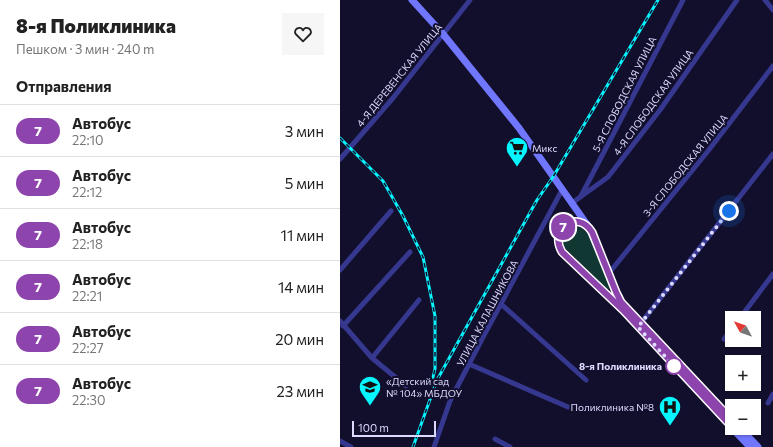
<!DOCTYPE html>
<html lang="ru">
<head>
<meta charset="utf-8">
<style>
  body { margin:0; font-family:Commissioner,sans-serif; background:#f6f6f6; color:#222; height:100vh; display:flex; flex-direction:column; font-size:15px; white-space:nowrap }
  * { box-sizing:border-box; margin:0 }
  p { font-size:13px; color:#767676 }
  .icon { flex:none; width:22px; height:22px; fill:none; stroke:currentColor; stroke-width:2; stroke-linecap:round; stroke-linejoin:round }
  .map { position:relative; flex:1; overflow:hidden }
  .side { display:flex; flex-direction:column; background:#fff; width:340px }
  .side>* { flex:none }
  .badge { padding:0 8px; border-radius:13px; font-size:14px; line-height:26px }
  .needle { width:26px; rotate:310deg }
  .buttons { position:absolute; left:385px; top:311px; display:grid; gap:8px }
  .buttons a { display:grid; place-items:center; width:36px; height:36px; border-radius:0px; background:#fff; box-shadow:0 1px 3px #0004; font-size:20px }
  .scale { position:absolute; left:12px; bottom:10px; width:84px; box-sizing:border-box; padding-left:4px; border:2px solid #dcdaff; border-top:0; font-size:11px; line-height:14px; white-space:nowrap; color:#dcdaff; -webkit-text-stroke:3px #120f2c; paint-order:stroke }
  .you { position:absolute; width:20px; height:20px; margin:-10px; border:3px solid #fff; border-radius:50%; background:#1a73e8; box-shadow:0 0 0 6px #1a73e833 }
  .map>.badge { position:absolute; translate:-50% -50%; box-shadow:0 0 0 2px #fff }
  h2 { padding:0 16px; font-size:15px; line-height:36px }
  .round { display:grid; place-items:center; flex:none; width:42px; height:42px; border-radius:0px; background:#f6f6f6 }
  .summary { display:flex; align-items:center; justify-content:space-between; height:68px; padding:0 16px }
  h1 { font-size:19px; font-weight:800; line-height:30px }
  ul { padding:0; list-style:none }
  li { display:flex; align-items:center; gap:12px; height:52px; padding:0 16px; border-top:1px solid #e0e0e0 }
  li div { flex:1 }
  li b { display:block; font-size:15px }
  li em { font-style:normal }
  li .badge { min-width:44px; font-weight:700; text-align:center }
  main { display:flex; flex:1; min-height:0 }
  .map>svg:first-child { display:block }
</style>
</head>
<body>
<main>
<section class="side">
<div class="summary"><div><h1>8-я Поликлиника</h1><p>Пешком · 3 мин · 240 m</p></div><a class="round"><svg class="icon" aria-label="heart" viewBox="0 0 24 24"><path d="M12 20l-8-8c-3-5 5-10 8-4 3-6 11-1 8 4z"/></svg></a></div>
<h2>Отправления</h2>
<ul>
<li><span class="badge" style="background:#8e44ad;color:#fff">7</span><div><b>Автобус</b><p>22:10</p></div><em>3 мин</em></li>
<li><span class="badge" style="background:#8e44ad;color:#fff">7</span><div><b>Автобус</b><p>22:12</p></div><em>5 мин</em></li>
<li><span class="badge" style="background:#8e44ad;color:#fff">7</span><div><b>Автобус</b><p>22:18</p></div><em>11 мин</em></li>
<li><span class="badge" style="background:#8e44ad;color:#fff">7</span><div><b>Автобус</b><p>22:21</p></div><em>14 мин</em></li>
<li><span class="badge" style="background:#8e44ad;color:#fff">7</span><div><b>Автобус</b><p>22:27</p></div><em>20 мин</em></li>
<li><span class="badge" style="background:#8e44ad;color:#fff">7</span><div><b>Автобус</b><p>22:30</p></div><em>23 мин</em></li>
</ul>
</section>
<div class="map">
<svg width="433" height="447" viewBox="0 0 433 447">
  <rect width="100%" height="100%" fill="#120f2c"/>
  <path fill="#113733" d="M234,227L242,228L249,235L270,287L269,289H267L224,247C220,238 224,230 234,227Z"/>
  <g fill="none" stroke-linecap="round" stroke-linejoin="round">
    <path stroke="#36388f" stroke-width="5" d="M425,0L433,10
      M0,159L53,98L130,0
      M241,196L343,0
      M232,203L268,177L320,110L397,0
      M246,224C227,213 211,234 222,252L282,309
      M0,270L51,211
      M269,273L368,151L433,66
      M161,304L246,380
      M400,318L433,274
      M0,321L32,358L66,386
      M301,323L433,154
      M3,326L70,252
      M384,339L392,328
      M32,358L79,300
      M129,364L228,407
      M428,403L433,394
      M155,439L170,447
      M0,441L11,447
      M94,447L110,401L142,339L222,190"/>
    <path stroke="#7176ff" stroke-width="7" d="M72,0L103,34L179,128L248,226L269,273L283,310L392,428
      M290,311L392,420
      M392,428L410,447
      M400,428L418,447"/>
    <g stroke="#06f5ff" stroke-width="3">
      <path id="rail" d="M0,138L43,181L63,216L83,257L95,316V369L91,385
        M73,447L97,380L197,200L213,177L318,0"/>
    </g>
    <use href="#rail" stroke="#120f2c" stroke-width="1.5" stroke-dasharray="4.5" stroke-linecap="butt"/>
  </g>
  <g fill="none" stroke-linecap="round" stroke-linejoin="round">
    <g stroke="#fff" stroke-width="9">
      <path id="line" d="M392,420L281,302L276,292L252,232C238,209 208,228 222,252L283,310L392,427"/>
    </g>
    <use href="#line" stroke="#8e44ad" stroke-width="6"/>
    <path stroke="#dcdaff" stroke-width="4" stroke-dasharray="0 7.2" d="M334,366L298,327L389,211"/>
  </g>
  <defs>
    <g id="supermarket-pin" transform="scale(1.15)"><path d="M0 17L-7.5 6A9.5 9.5 0 1 1 7.5 6Z" fill="#06f5ff" stroke="#120f2c"/><path d="M-6-5.5h2.5l.6 2H6L4.5 2H-2.5L-4.4-4H-6ZM-1.5 3.2a1.3 1.3 0 1 0 .1 0ZM3 3.2a1.3 1.3 0 1 0 .1 0Z" fill="#111"/></g>
    <g id="school-pin" transform="scale(1.15)"><path d="M0 17L-7.5 6A9.5 9.5 0 1 1 7.5 6Z" fill="#06f5ff" stroke="#120f2c"/><path d="M0-5L7-2L0 1L-7-2ZM-4 1L0 2.5L4 1V4Q0 6-4 4Z" fill="#111"/></g>
    <g id="hospital-pin" transform="scale(1.15)"><path d="M0 17L-7.5 6A9.5 9.5 0 1 1 7.5 6Z" fill="#06f5ff" stroke="#120f2c"/><path d="M-5-5h3v3.5h4V-5h3V5h-3V1.5h-4V5h-3Z" fill="#111"/></g>
  </defs>
  <g fill-rule="evenodd">
    <use href="#supermarket-pin" x="177" y="148"/>
    <use href="#school-pin" x="30" y="387"/>
    <use href="#hospital-pin" x="330" y="407"/>
  </g>
  <circle fill="#fff" stroke="#8e44ad" stroke-width="2" cx="334" cy="366" r="8"/>
  <g text-anchor="middle" stroke-width="4" stroke-linejoin="round" paint-order="stroke">
    <g font-size="10" fill="#dcdaff" stroke="#120f2c">
      <text transform="translate(59 75) rotate(-51)" y="4">4-Я ДЕРЕВЕНСКАЯ УЛИЦА</text>
      <text transform="translate(284 94) rotate(-63)" y="4">5-Я СЛОБОДСКАЯ УЛИЦА</text>
      <text transform="translate(313 102) rotate(-54)" y="4">4-Я СЛОБОДСКАЯ УЛИЦА</text>
      <text transform="translate(345 165) rotate(-51)" y="4">3-Я СЛОБОДСКАЯ УЛИЦА</text>
      <text transform="translate(147 313) rotate(-62)" y="4">УЛИЦА КАЛАШНИКОВА</text>
    </g>
    <g font-size="10" fill="#dcdaff" stroke="#120f2c" text-anchor="start">
      <text x="192" y="152">Микс</text>
      <text x="46" y="385">«Детский сад<tspan x="46" dy="12">№ 104» МБДОУ</tspan></text>
      <text x="314" y="411" text-anchor="end">Поликлиника №8</text>
    </g>
    <g font-size="10" font-weight="bold" fill="#dcdaff" stroke="#120f2c" text-anchor="end">
      <text x="322" y="370">8-я Поликлиника</text>
    </g>
  </g>
</svg>
<div class="buttons">
<a><svg class="needle" viewBox="-14 -14 28 28"><path d="M0-13l5 13h-10z" fill="#e53935"/><path d="M0 13l5-13h-10z" fill="#767676"/></svg></a>
<a>+</a>
<a>−</a>
</div>
<div class="scale">100 m</div>
<div class="you" style="left:389px;top:211px"></div>
<b class="badge" style="left:223px;top:227px;background:#8e44ad;color:#fff">7</b>
</div>
</main>
</body>
</html>
